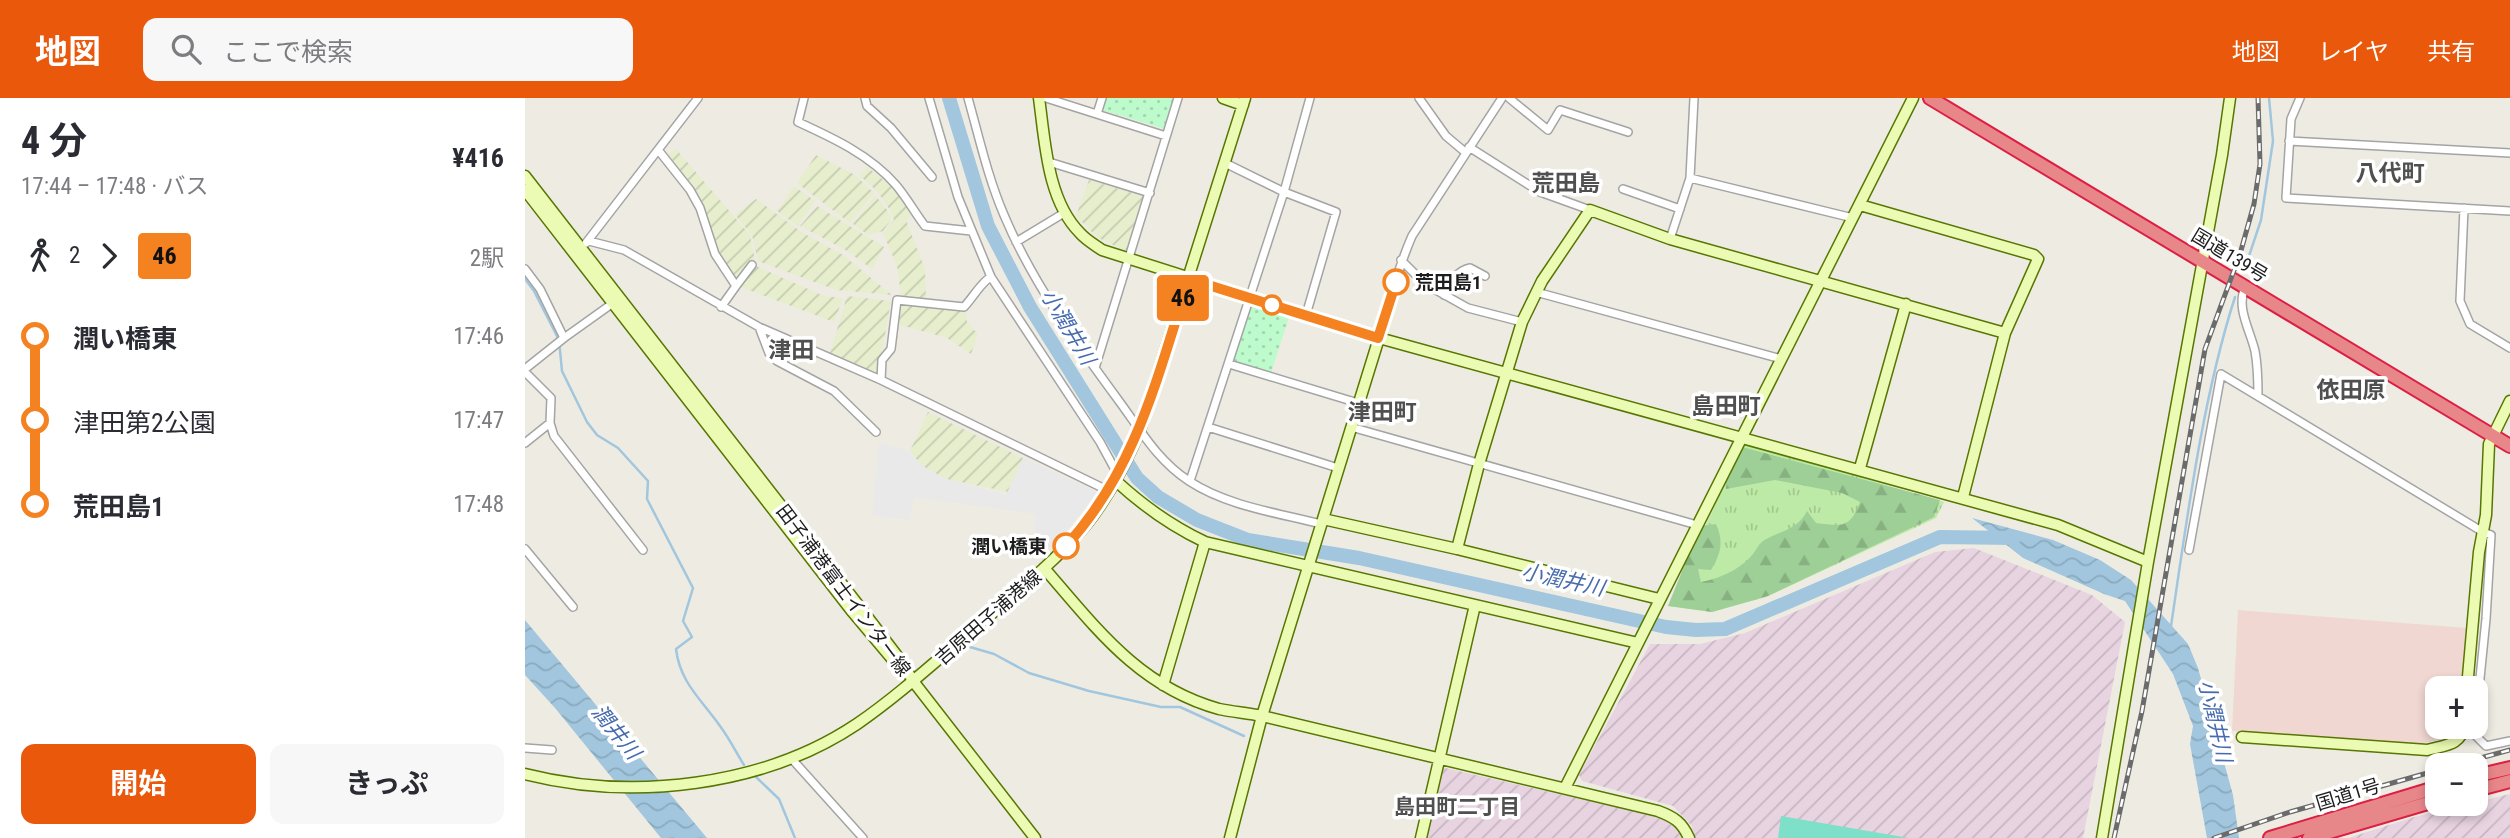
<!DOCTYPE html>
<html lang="ja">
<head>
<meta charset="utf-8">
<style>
  body { margin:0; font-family:"Roboto Condensed","Noto Sans JP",sans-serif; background:#f7f7f7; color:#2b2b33; height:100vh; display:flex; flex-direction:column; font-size:26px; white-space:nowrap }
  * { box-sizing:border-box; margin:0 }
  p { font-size:23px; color:#7c7c81 }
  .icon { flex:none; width:38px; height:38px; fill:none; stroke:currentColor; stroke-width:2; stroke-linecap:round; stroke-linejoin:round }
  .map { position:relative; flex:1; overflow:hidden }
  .panel { display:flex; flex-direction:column; background:#fff; width:525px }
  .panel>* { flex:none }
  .badge { padding:0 14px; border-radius:5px; font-size:24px; line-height:46px }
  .tools { position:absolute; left:1900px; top:578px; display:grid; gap:14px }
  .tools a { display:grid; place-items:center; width:63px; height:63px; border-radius:14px; background:#fff; box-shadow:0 4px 10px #0003; font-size:35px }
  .map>.badge { position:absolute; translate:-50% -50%; box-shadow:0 0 0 4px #fff }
  .legs { display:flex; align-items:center; gap:10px; height:77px; padding:0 21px; font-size:23px }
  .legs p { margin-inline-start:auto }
  .overview { display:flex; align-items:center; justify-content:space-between; height:119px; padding:0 21px }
  h1 { font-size:38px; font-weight:700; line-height:52px }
  .button { display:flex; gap:14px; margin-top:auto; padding:14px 21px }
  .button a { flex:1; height:80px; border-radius:14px; background:#ea580c; color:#fff; font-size:28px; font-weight:700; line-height:80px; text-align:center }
  .button a+a { background:#f7f7f7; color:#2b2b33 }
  ul { padding:0 21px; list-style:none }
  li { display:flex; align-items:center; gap:24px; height:84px; font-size:26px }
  li i { display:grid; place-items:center; width:10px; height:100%; margin:0 9px; background:currentColor }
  li i::after { content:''; width:18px; height:18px; margin:-9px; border:5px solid; border-radius:50%; background:#fff }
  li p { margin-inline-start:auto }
  li:first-child i { background:linear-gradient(#0000 50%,currentColor 0) }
  li:last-child i { background:linear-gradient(currentColor 50%,#0000 0) }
  header { display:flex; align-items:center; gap:42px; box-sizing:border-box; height:98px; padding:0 35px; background:#ea580c; color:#fff }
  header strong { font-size:33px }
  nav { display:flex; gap:38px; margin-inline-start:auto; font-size:24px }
  .search { width:490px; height:63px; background:#f7f7f7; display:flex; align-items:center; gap:18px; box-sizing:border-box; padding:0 24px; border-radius:14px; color:#7c7c81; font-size:26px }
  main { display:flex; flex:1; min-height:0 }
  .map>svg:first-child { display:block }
</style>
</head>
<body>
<header>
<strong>地図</strong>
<div class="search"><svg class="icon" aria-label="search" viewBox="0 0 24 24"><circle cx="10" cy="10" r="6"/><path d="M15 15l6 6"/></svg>ここで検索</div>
<nav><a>地図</a><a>レイヤ</a><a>共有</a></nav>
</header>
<main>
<section class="panel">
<div class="overview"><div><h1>4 分</h1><p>17:44 – 17:48 · バス</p></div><b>¥416</b></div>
<div class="legs"><svg class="icon" aria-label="walk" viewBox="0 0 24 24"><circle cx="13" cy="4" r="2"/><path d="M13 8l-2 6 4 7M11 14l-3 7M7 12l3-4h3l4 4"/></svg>2<svg class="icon" aria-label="forward" viewBox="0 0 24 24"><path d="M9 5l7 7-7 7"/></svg><b class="badge" style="background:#f58220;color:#111">46</b><p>2駅</p></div>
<ul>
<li><i style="color:#f58220"></i><b>潤い橋東</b><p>17:46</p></li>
<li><i style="color:#f58220"></i><span>津田第2公園</span><p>17:47</p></li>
<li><i style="color:#f58220"></i><b>荒田島1</b><p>17:48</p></li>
</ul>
<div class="button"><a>開始</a><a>きっぷ</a></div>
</section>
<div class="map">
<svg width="1985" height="740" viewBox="0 0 1985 740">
  <defs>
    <pattern id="industrial-furrows" width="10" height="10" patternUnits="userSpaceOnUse" patternTransform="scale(1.75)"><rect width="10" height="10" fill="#e8d4e1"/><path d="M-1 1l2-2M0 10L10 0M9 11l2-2" fill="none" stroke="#c7b6c1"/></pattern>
    <pattern id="farmland-furrows" width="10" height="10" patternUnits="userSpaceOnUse" patternTransform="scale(1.75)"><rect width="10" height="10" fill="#e6eecd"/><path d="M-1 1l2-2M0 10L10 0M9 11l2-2" fill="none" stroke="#c5ccb0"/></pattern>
    <pattern id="grass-tufts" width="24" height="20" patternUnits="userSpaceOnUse" patternTransform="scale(1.75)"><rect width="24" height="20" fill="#bdeaa6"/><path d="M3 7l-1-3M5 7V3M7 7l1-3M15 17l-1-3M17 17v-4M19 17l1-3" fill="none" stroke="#a2c88e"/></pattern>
    <pattern id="forest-firs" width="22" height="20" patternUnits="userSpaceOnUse" patternTransform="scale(1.75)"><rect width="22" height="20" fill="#9ecf96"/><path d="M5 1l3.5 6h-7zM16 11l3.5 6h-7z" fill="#88b181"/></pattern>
    <pattern id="park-dots" width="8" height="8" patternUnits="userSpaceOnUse" patternTransform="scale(1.75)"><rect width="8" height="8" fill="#bdfacc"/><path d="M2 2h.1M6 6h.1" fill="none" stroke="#a2d6af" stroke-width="1.8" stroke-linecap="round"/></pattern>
    <pattern id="water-waves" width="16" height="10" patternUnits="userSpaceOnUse" patternTransform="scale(1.75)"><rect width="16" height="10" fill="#a1c6de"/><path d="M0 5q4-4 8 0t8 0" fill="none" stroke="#8aaabe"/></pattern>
  </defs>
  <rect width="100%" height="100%" fill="#eeece2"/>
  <path fill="#f0d7d1" d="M1713,512L1942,530L1936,590H1913V628H1933L1932,633L1929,638L1891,647L1707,633Z"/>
  <path fill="url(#industrial-furrows)" d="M1449,450L1567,497L1600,524L1558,740H1169L1167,728L1148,708L1057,683L1054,677L1125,546H1175L1220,535L1410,454Z
    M916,669L1143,721L1153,727L1158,740H899Z
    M1985,696V740H1823L1889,719Z"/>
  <path fill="url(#farmland-furrows)" d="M151,51L225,137L230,162L223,164L210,180L196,158L175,98L143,56Z
    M291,57L330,77L349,95L325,125L272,85Z
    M342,69L369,90L387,117L381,122L400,171L401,202L376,197L372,168L358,135L369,122L365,112L352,93L334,77Z
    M564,82L618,98L620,102L603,151L598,152L572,139L551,118Z
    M269,88L290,103L273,128L252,113Z
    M350,97L363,113L366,122L358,133L343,137L328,126Z
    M231,101L278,135L318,157L367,197L311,192L233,163L227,137L210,117Z
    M292,108L359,149L347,171L319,151L275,128Z
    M231,168L299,198L318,200L309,224L216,189Z
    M322,198L366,203L353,276L305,255Z
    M373,204L441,212L442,224L453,236L446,256L422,240L372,226Z
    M403,314L498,360L484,394L421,381L400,372L385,353Z"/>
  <path fill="url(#grass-tufts)" d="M1219,345L1419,404L1411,420L1241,499L1187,514L1143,508Z"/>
  <path fill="url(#forest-firs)" d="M1217,349L1415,402L1409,419L1243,498L1187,514L1143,508L1175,428L1191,426C1199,444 1196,455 1186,472L1173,471L1176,484C1194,481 1216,471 1228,456C1232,451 1233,447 1238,443C1254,433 1273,432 1282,413L1291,425C1317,428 1325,431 1335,404L1317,395L1250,382L1201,391L1200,381Z"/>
  <path fill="url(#park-dots)" d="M581,0H649L640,31L577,12Z
    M725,207L764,219L746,275L707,262Z"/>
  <path fill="#7ee0c9" d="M1256,718L1384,740H1253Z"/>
  <path fill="#e9e9e9" d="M354,345L384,353L396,367L421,381L481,397L498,360L574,395L538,436L508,465L511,416L389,399L384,422L347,417Z"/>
  <path fill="url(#water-waves)" d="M1447,420L1528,442L1575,462L1606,482L1663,546L1673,570L1708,697L1714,740H1682L1665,646L1668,628L1648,576L1600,503L1579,496L1498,460Z
    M0,522L182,740H136L30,610L0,577Z"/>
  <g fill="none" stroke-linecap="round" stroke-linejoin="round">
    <path stroke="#a1c6de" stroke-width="2.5" d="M1719,173L1736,122L1748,43L1744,0
      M0,181L9,193L34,242L37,273L62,324L72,337L93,350L123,383L122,401L168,490L158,523L167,539L151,551C155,585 177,602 195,628C204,640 211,654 219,667
      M1646,528C1662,421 1677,302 1710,199
      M445,549L469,556L504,575L564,593L636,609H655L719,638
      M230,678L254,701L270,740"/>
    <path stroke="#a1c6de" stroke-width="14" d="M424,0L463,128L505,209L612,380L633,399L672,422L723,442L834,460L1141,529L1171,532L1200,531L1415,439L1489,440"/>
    <g stroke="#a4a4a4" stroke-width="10">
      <path id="street" d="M279,0L273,24C308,40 345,57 371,87C382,100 390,115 400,128L446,133
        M340,0L342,8L366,30L407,79
        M404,0L433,99L466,179L575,344L593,377
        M443,0C454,39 463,80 479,117C507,184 552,246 594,303C616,333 633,363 664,383C702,408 753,415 796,426
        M521,0L641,38
        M894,0L921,38L940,54
        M984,0L1023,32L1035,12L1103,34
        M1775,0L1766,21L1761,100L1985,113
        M572,16L577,0
        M1764,43L1985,55
        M944,49L1015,94L1065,112
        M134,53L165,92L175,110L190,156L211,188L196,209
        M524,64L625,95
        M700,65L759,94L811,114L781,217
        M1165,80L1328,120
        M1098,91L1155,111
        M1939,110L1935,203L1945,226L1985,250
        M1145,141L1165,80L1169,0
        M64,143L99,152L234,229L356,282L584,393
        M491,144L539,115
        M61,145L173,0
        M876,162L900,186L943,210L997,224
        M0,171L15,191L39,240L88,205
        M211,188L227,167
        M1720,189C1711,210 1725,232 1730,253C1733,269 1733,283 1733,298
        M1011,194L1256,261
        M919,197C925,186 931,173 945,170L960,178
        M234,229L244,255L252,263L309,293L351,334
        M854,240C864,205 873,170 887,138L977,0
        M704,266L833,305
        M570,270L653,0
        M0,271L39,240
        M0,274L26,300L25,325L29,338L118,452
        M356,282L357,262L366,251L372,202L439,209C447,201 457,183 466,179
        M683,329L813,370
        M826,329L1172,427
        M0,345L25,325
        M665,383L759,94L785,0
        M0,451L48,509
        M1664,452L1696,276L1958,434L1966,437L1961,521L1952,610L1951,638L1961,648L1985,643
        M0,650L27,652
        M266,660L338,740"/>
    </g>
    <g stroke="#577602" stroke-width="13">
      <path id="secondary" d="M514,0C520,43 522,102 555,135C561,142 570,147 577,152L854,240L1533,427L1623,464
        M698,0L718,7
        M0,78L334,508L376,563L388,583L510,740
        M0,92L326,512L379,575
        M1335,107L1509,157L1513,161L1480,235L1438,399
        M1335,370L1381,206
        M590,382C618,408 646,428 680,444L1113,545
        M798,421L932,451L1134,501
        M932,451L954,366L997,224L1017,183L1065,112L1145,141L1480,235
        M519,470C571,530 614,589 694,611C708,614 723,615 737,618L1133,713C1149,719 1157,724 1164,740
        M638,587L680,444
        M1942,590L1954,454L1961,417L1964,346L1985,303
        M1717,639L1902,652C1919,647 1936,648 1939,628
        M0,676C107,703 238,689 332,626C374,597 412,562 451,529C488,497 528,466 560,428C583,400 601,365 615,332L720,0
        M1040,690L1388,0
        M705,740L737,618L854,240
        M896,740L950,507
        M1577,740L1623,464L1697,57L1705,0"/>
    </g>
    <g stroke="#dc1f43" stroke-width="16">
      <path id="highway" d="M1405,0L1985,348
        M1951,678L1985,670
        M1951,692L1985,683
        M1745,740L1913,689
        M1784,740L1913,702"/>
    </g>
    <use href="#street" stroke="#fff" stroke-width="7"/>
    <use href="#secondary" stroke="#ecfbb4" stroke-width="10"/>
    <use href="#highway" stroke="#e8878a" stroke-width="12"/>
    <g stroke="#6b6b6b" stroke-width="5">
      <path id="rail" d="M1930,667L1985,652
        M1589,740L1617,613L1680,251L1715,156L1729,106L1735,66L1733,0
        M1689,740L1765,714L1913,672"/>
    </g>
    <use href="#rail" stroke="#fff" stroke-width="2.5" stroke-dasharray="8" stroke-linecap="butt"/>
  </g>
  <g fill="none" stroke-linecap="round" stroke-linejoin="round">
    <g stroke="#fff" stroke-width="16">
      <path id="line-1" d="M541,448C612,370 632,279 664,181L853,240L871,184"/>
    </g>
    <use href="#line-1" stroke="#f58220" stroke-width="10"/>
  </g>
  <g fill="#fff" stroke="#f58220" stroke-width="3.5">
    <circle cx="871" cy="184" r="12"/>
    <circle cx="747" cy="207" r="9"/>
    <circle cx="541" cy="448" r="12"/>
  </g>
  <g text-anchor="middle" stroke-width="7" stroke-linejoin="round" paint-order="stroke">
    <g font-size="19" fill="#1d1d1d" stroke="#fff">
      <text transform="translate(1705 157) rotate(31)" y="7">国道139号</text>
      <text transform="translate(319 492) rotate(53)" y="7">田子浦港富士インター線</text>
      <text transform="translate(463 519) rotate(-41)" y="7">吉原田子浦港線</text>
      <text transform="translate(1823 696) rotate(-17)" y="7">国道1号</text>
    </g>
    <g font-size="19" font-weight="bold" fill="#1d1d1d" stroke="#fff" text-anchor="start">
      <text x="890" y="191">荒田島1</text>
      <text x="522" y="455" text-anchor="end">潤い橋東</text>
    </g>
    <g font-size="21" font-style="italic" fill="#476bae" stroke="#fff">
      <text transform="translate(543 229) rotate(59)" y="7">小潤井川</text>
      <text transform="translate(1038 482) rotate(12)" y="7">小潤井川</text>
      <text transform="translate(1690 623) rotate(77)" y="7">小潤井川</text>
      <text transform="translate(91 634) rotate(51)" y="7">潤井川</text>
    </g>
    <g font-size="21" font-weight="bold" fill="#505050" stroke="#fff">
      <text x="932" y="716">島田町二丁目</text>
    </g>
    <g font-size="23" font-weight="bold" fill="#505050" stroke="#fff">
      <text x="1865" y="83">八代町</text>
      <text x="1041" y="93">荒田島</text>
      <text x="266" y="260">津田</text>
      <text x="1826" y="300">依田原</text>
      <text x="1201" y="316">島田町</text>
      <text x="857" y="322">津田町</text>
    </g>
  </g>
</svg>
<div class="tools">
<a>+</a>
<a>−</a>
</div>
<b class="badge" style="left:658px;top:200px;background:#f58220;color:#111">46</b>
</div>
</main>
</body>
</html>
